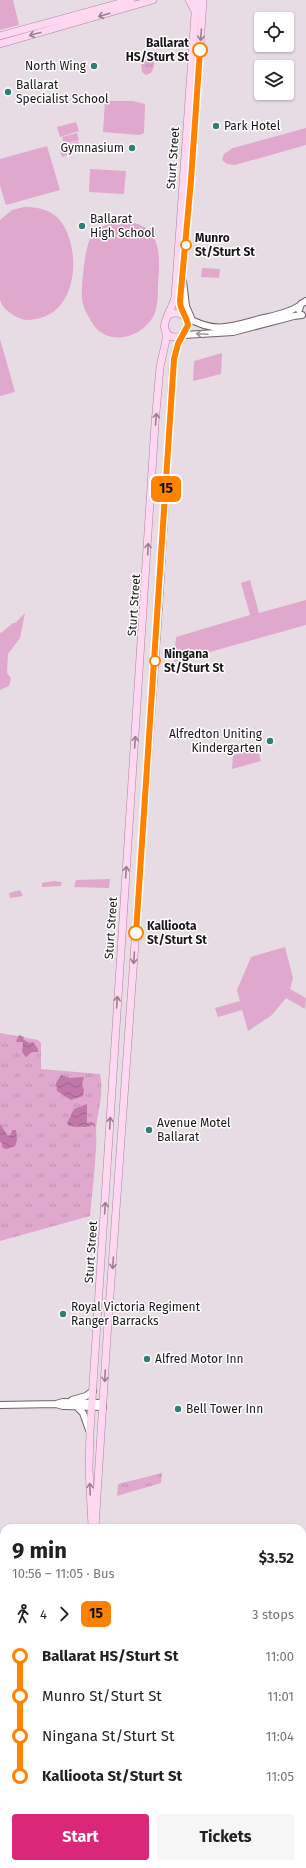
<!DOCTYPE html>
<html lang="en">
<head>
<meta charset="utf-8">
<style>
  body { margin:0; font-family:"Fira Sans",sans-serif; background:#f6f6f6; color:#202124; height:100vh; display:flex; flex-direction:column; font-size:15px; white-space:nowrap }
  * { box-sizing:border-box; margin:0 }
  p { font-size:13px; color:#757577 }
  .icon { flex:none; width:22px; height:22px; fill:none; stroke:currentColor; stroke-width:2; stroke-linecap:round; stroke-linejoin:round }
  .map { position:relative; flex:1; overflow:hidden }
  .drawer { position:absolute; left:0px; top:1524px; width:306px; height:344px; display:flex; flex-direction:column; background:#fff; border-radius:12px 12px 0 0; box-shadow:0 1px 3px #0004 }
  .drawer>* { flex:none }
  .badge { padding:0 8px; border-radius:6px; font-size:14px; line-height:26px }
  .fabs { position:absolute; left:254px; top:12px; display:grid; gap:8px }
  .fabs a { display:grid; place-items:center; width:40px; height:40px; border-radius:4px; background:#fff; box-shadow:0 1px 3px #0004; font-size:20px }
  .map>.badge { position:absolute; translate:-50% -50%; box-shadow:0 0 0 2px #fff }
  .legs { display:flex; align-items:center; gap:6px; height:44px; padding:0 12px; font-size:13px }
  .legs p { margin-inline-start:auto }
  .overview { display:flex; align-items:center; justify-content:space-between; height:68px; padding:0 12px }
  h1 { font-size:22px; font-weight:700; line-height:30px }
  .cta { display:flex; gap:8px; margin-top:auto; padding:8px 12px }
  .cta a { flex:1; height:46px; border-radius:4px; background:#db2777; color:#fff; font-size:16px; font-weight:700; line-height:46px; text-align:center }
  .cta a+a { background:#f6f6f6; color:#202124 }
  ul { padding:0 12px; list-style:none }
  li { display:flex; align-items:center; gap:14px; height:40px; font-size:15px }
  li i { display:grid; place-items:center; width:6px; height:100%; margin:0 5px; background:currentColor }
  li i::after { content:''; width:10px; height:10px; margin:-5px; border:3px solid; border-radius:50%; background:#fff }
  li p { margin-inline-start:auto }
  li:first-child i { background:linear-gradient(#0000 50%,currentColor 0) }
  li:last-child i { background:linear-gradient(currentColor 50%,#0000 0) }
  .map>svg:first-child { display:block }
</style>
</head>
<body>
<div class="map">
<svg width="306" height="1868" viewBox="0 0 306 1868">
  <defs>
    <pattern id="grass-tufts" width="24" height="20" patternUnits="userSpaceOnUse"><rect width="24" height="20" fill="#e0a8cc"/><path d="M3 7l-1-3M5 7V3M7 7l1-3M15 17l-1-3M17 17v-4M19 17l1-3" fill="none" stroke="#c090ae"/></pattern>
    <pattern id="water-waves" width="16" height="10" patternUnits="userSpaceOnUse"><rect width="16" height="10" fill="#c178a9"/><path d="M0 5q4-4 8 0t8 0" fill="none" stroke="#9c6189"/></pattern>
  </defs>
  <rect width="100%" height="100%" fill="#e7dce3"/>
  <path fill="url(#grass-tufts)" d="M150,55C156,59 155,67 151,73L146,75L142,72L141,65L145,57Z
    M0,1033L38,1040L41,1043V1069L100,1074C104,1095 98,1109 96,1129C96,1135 97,1142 96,1148C95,1171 92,1193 90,1216L0,1241Z
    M162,1473L161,1483L117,1496L118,1484Z"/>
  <path fill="#e0a8cc" d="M0,0H13L19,25L0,30Z
    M105,101H133L145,104L144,133L140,135L103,132Z
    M76,122L79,131L60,137L57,127Z
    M306,128V145L235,165L227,164L222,160L224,154L233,148Z
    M77,133L79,140L64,144L62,137Z
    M78,141L81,151L62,157L59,147Z
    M47,146L60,190L6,205L0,186V159Z
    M90,169L126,171L124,194L89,192Z
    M24,207C36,207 49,209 58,218C82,244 79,309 40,318C33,320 26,321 19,318C12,315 1,308 0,299C0,292 0,283 0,275C0,257 0,238 0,220L12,210Z
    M117,221C161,221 161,250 158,285C158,294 158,307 154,315C142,339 105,348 91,321C87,314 83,307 82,299C81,286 85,242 93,233C100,226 109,224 117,221Z
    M202,268L220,269L219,278L201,277Z
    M0,339L15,392L0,396Z
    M222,353L221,374L193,381L194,361Z
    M250,580L259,613L306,600V625L174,662L176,637L250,615L241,583Z
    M25,613L20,638L8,654L7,673L11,678L9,686L0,690V632L1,633L13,623H15Z
    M257,748L261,761L232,769L233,755Z
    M110,879L109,888L74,887L76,880Z
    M54,881L62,882L61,886L42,887V883Z
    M20,890L23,896L10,898L9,893Z
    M285,947L293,978L290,989L306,998L305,1009L286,998L272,1015L248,1031L242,1010L218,1017L215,1008L240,1001L237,990L251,957Z"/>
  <path fill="url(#water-waves)" d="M19,1035L24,1037L23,1039L29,1043L33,1042L38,1049V1052H32L26,1057L22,1052L23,1042H16Z
    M61,1075L70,1078L84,1077L82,1084L84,1090L83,1096L71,1100L57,1091L56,1083Z
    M87,1104V1123L92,1122L95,1124V1127L93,1125L86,1127L69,1126L67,1123L74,1109Z
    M0,1124L8,1136L11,1134L12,1130H16L17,1140L15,1146L7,1149L3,1148L2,1143L0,1142Z"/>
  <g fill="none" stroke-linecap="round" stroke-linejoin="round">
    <g stroke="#6b6267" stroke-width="8">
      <path id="minor" d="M183,281L186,306L192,320
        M299,310L301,304L306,301
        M186,317C217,335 232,326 264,318C277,315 288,313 299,306
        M184,335L233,332L294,316L302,315
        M72,1400L86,1396L93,1391
        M56,1404L63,1406L103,1407
        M0,1405L56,1404L63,1402L103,1403
        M77,1407L83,1413L89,1430"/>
    </g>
    <g stroke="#ae839f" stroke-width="8">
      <path id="major" d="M189,0L195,11
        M0,36L131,0
        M0,44L153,0
        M183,315L180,304V292L191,180L203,0
        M183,335C179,337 175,338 170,336C156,328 173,309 175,297L196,0
        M92,1526L89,1469L90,1431L155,424L160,367L166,340V331
        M95,1528L107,1337L159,604L173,365L176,349L188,325C187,315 178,310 168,315
        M72,1868V1864"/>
    </g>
    <use href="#minor" stroke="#fff" stroke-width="6"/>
    <use href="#major" stroke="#fed7f1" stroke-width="7"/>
  </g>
  <defs><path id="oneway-shaft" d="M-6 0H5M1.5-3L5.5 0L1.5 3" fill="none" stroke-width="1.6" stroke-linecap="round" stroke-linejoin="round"/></defs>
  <g stroke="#97808f">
    <use href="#oneway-shaft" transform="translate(104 15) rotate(163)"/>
    <use href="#oneway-shaft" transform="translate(35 34) rotate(165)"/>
    <use href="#oneway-shaft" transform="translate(201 35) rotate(94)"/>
    <use href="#oneway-shaft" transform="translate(156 419) rotate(-85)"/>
    <use href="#oneway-shaft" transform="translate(148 549) rotate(-87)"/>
    <use href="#oneway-shaft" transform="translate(135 742) rotate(-86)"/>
    <use href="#oneway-shaft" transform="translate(126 872) rotate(-86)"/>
    <use href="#oneway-shaft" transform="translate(134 958) rotate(94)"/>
    <use href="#oneway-shaft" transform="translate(117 1002) rotate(-86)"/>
    <use href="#oneway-shaft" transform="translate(110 1123) rotate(-87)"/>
    <use href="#oneway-shaft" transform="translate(105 1208) rotate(-86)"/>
    <use href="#oneway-shaft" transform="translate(113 1263) rotate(94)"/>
    <use href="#oneway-shaft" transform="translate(105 1376) rotate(93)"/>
    <use href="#oneway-shaft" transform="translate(90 1489) rotate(-92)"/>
  </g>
  <use stroke="#989697" href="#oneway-shaft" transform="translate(202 334) rotate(-177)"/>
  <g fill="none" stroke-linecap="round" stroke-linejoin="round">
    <g stroke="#fff" stroke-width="9">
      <path id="line-1" d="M136,933L174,359L178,344L188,325C187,316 180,311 180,301L191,180L200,50"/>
    </g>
    <use href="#line-1" stroke="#ff8200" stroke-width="6"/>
  </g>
  <g fill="#fff" stroke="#ff8200" stroke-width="2">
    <circle cx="200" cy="50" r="7"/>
    <circle cx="186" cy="245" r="5"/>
    <circle cx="155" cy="661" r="5"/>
    <circle cx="136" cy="933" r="7"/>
  </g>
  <g fill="#337c78" stroke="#fff" stroke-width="1.5">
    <circle cx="94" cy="66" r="4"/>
    <circle cx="8" cy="92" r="4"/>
    <circle cx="216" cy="126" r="4"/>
    <circle cx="132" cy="148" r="4"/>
    <circle cx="82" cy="226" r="4"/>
    <circle cx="270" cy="741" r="4"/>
    <circle cx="149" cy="1130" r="4"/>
    <circle cx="63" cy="1314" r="4"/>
    <circle cx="147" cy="1359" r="4"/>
    <circle cx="178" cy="1409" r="4"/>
  </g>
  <g text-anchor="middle" stroke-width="3" stroke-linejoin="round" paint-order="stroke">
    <g font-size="12" font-weight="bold" fill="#1a1618" stroke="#fff" text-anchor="start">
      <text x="189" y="47" text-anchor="end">Ballarat<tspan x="189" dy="14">HS/Sturt St</tspan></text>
      <text x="195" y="242">Munro<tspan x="195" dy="14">St/Sturt St</tspan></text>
      <text x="164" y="658">Ningana<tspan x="164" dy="14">St/Sturt St</tspan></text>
      <text x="147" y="930">Kallioota<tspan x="147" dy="14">St/Sturt St</tspan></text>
    </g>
    <g font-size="12" fill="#1a1618" stroke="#fff" text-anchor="start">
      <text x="86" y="70" text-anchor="end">North Wing</text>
      <text x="16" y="89">Ballarat<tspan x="16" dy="14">Specialist School</tspan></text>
      <text x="224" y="130">Park Hotel</text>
      <text x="124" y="152" text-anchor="end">Gymnasium</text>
      <text x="90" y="223">Ballarat<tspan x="90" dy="14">High School</tspan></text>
      <text x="262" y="738" text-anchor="end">Alfredton Uniting<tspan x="262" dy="14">Kindergarten</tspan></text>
      <text x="157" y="1127">Avenue Motel<tspan x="157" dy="14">Ballarat</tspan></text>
      <text x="71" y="1311">Royal Victoria Regiment<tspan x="71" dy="14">Ranger Barracks</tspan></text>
      <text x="155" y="1363">Alfred Motor Inn</text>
      <text x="186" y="1413">Bell Tower Inn</text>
    </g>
    <g font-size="12" fill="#1a1618" stroke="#fff">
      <text transform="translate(173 158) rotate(-86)" y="4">Sturt Street</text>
      <text transform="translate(134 605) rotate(-86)" y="4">Sturt Street</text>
      <text transform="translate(111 928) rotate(-86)" y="4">Sturt Street</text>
      <text transform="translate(91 1252) rotate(-86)" y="4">Sturt Street</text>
    </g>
  </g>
</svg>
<div class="fabs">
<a><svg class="icon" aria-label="locate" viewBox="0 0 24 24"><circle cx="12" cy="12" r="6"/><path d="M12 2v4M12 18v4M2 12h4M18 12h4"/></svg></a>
<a><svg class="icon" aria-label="layers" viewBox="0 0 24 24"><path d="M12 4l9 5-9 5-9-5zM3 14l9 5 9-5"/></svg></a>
</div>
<b class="badge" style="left:166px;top:489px;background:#ff8200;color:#111">15</b>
<section class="drawer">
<div class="overview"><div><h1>9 min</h1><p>10:56 – 11:05 · Bus</p></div><b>$3.52</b></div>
<div class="legs"><svg class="icon" aria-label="walk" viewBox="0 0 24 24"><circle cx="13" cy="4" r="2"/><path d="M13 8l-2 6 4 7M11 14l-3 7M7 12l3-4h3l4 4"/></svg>4<svg class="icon" aria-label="forward" viewBox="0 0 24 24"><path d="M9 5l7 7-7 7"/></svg><b class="badge" style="background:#ff8200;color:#111">15</b><p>3 stops</p></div>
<ul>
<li><i style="color:#ff8200"></i><b>Ballarat HS/Sturt St</b><p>11:00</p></li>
<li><i style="color:#ff8200"></i><span>Munro St/Sturt St</span><p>11:01</p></li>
<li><i style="color:#ff8200"></i><span>Ningana St/Sturt St</span><p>11:04</p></li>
<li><i style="color:#ff8200"></i><b>Kallioota St/Sturt St</b><p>11:05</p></li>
</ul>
<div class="cta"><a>Start</a><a>Tickets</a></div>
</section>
</div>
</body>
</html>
